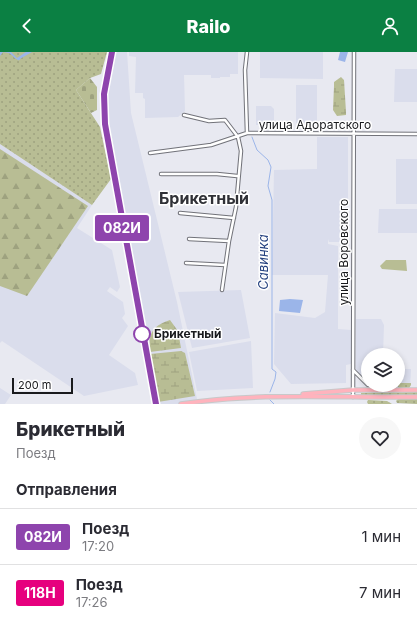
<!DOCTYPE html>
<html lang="ru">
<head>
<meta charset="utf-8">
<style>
  body { margin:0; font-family:Inter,sans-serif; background:#f7f7f7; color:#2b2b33; height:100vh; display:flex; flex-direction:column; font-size:15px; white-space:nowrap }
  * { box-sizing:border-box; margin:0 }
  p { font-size:13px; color:#7c7c81 }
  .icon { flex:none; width:22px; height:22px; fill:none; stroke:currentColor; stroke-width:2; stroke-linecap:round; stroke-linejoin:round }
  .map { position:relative; height:352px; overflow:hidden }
  .panel { display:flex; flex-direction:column; background:#fff; flex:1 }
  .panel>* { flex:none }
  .badge { padding:0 8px; border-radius:3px; font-size:14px; line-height:26px }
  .controls { position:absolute; left:361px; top:296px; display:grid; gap:8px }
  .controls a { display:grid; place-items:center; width:44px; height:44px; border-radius:50%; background:#fff; box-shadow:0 2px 6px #0003; font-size:20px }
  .scale { position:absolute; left:12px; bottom:10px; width:61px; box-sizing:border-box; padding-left:4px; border:2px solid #191a1d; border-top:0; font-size:11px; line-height:14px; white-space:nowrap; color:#191a1d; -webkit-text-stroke:3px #fff; paint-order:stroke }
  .map>.badge { position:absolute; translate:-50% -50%; box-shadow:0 0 0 2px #fff }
  h2 { padding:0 16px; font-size:15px; line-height:36px }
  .round { display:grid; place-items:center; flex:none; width:42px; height:42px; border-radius:21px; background:#f7f7f7 }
  .headline { display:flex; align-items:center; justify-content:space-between; height:68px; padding:0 16px }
  h1 { font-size:19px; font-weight:800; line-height:30px }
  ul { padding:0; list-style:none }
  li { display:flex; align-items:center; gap:12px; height:56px; padding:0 16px; border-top:1px solid #e1e1e2 }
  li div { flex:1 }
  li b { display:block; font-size:15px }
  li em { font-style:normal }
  li .badge { min-width:44px; font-weight:700; text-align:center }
  header { display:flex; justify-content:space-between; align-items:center; height:52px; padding:0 16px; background:#0b8043; color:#fff; font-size:18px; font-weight:800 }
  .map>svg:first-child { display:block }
</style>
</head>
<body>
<header><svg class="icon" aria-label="back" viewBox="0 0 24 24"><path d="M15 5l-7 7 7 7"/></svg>Railo<svg class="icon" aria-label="person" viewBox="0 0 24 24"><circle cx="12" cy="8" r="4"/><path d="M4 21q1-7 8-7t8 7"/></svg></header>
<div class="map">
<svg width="417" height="352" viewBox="0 0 417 352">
  <defs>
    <pattern id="grass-dots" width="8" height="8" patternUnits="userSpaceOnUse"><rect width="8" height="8" fill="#b8bd94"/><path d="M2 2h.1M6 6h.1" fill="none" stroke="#9ea27f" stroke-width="1.8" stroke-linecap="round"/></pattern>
    <pattern id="forest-firs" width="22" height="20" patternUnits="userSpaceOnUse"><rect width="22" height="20" fill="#b8bd94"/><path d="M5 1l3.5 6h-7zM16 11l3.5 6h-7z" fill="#9ea27f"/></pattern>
    <pattern id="wetland-marsh" width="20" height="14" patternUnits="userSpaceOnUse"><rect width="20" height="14" fill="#b8bd94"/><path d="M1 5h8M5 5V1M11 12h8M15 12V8" fill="none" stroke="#9ea27f"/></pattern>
    <pattern id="cemetery-stones" width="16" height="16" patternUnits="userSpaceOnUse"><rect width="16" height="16" fill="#b8bd94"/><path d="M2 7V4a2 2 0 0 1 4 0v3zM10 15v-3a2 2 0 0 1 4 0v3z" fill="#9ea27f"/></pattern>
  </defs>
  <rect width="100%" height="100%" fill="#e8e9f1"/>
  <path fill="#daddec" d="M114,0H127L131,61L177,250L198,352H159L123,167L106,68V43Z
    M129,0H238V22H230V25H220V26H211V23H184L185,59L178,65L145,66V47L143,46V41H135L136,5L129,4Z
    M260,0H323V27L260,26Z
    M395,17H417V50H394Z
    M296,33H317V71H296Z
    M256,54H271L274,57V68L272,73H256Z
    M317,85H348V190H329L328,187V192L338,194V277L351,278V312L346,313V331L291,332L274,312L275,261L315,266L325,260L328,223H272L274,118L317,117Z
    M0,92L92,153L77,176L112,198L120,235L117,240L110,235L107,239L123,250L125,262L122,266L128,274L109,303L135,321L138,333L84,344L2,289L0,291Z
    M396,107H417V152H396Z
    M379,157H417V181H378Z
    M241,238L250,286L192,296L178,240Z
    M356,267H381L384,273L383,303H368V332L357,322L356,318Z
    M251,289L253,336L197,339L189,300Z
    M398,317H411L410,336H375L370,333H398Z
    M0,336L11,343L5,352H0Z"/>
  <path fill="url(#grass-dots)" d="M0,0H107L101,22L90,26L76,38L100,75L111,127L92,153L0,92Z
    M398,331H411V333L409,336H399L397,333Z
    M370,333H393V335L379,337Z
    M417,340V343L361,344V341Z
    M398,347H417V352L397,351L396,349Z
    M368,348L387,349L392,352H368L367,350Z"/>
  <path fill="url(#forest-firs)" d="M0,97L88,154L27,244L0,234Z"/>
  <path fill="url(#wetland-marsh)" d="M341,25L344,28L346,60V63L337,64L333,58L334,34V30Z
    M170,268L178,279L181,296L150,300C148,282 152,274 170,268Z
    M181,299L185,301L195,344L158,350L150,302Z"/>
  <path fill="url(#cemetery-stones)" d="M90,26L97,35V58L91,61L76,38Z"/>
  <path fill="#b8bd94" d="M386,208H406L407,219L382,217L380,214Z"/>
  <path fill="#9bb5e9" d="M0,0H11L17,6L26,0H32L18,8L9,1L3,0L0,4Z
    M340,0H348L345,10L338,8Z
    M290,247L303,248L300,261L279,259L280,248Z"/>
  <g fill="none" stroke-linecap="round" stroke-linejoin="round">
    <path stroke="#9bb5e9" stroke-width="1" d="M14,5L19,8L20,7
      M252,85L257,98L268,108L271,115L268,134L272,148V317L276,320L275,327L270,340
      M270,348L274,352"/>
    <g stroke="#717279" stroke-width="4.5">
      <path id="minor" d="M184,63L209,69L225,68L238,85L241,99L236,155L229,189L222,238
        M247,81L245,18L247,0
        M150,101L211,93L247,81L417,82
        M161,122H217L237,124
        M180,161L234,166
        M189,187L229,189
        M186,211L225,213
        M353,318L368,333
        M353,345L354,0"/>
    </g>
    <g stroke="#c8c8c9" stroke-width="5.5">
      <path id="major" d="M303,342L353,338H417
        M181,352C259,340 338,346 417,345"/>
    </g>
    <use href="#minor" stroke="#fff" stroke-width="2.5"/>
    <use href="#major" stroke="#ffb3bd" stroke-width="3.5"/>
    <g stroke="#38393d" stroke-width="2.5">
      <path id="rail" d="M110,0L103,41V72L154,352"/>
    </g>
    <use href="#rail" stroke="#fff" stroke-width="1" stroke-dasharray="3" stroke-linecap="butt"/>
  </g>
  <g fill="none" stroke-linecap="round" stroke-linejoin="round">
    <g stroke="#fff" stroke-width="9">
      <path id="line" d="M112,0L104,42L105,72L156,352"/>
    </g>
    <use href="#line" stroke="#8e44ad" stroke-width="6"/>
  </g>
  <circle fill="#fff" stroke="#8e44ad" stroke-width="2" cx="142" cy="282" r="8"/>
  <g text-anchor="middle" stroke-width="3" stroke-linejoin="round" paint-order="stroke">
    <g font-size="12" fill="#191a1d" stroke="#fff">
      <text x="315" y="77">улица Адоратского</text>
      <text transform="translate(344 200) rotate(-90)" y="4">улица Воровского</text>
    </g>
    <g font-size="12" font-weight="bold" fill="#191a1d" stroke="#fff" text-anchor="start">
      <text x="154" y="286">Брикетный</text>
    </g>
    <g font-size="13" font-style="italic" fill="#264280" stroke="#fff">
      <text transform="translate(263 210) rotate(-90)" y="5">Савинка</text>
    </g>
    <g font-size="16" font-weight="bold" fill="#303137" stroke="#fff">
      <text x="204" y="152">Брикетный</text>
    </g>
  </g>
</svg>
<div class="controls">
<a><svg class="icon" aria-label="layers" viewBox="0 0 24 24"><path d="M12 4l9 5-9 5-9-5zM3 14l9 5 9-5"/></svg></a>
</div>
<div class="scale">200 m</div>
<b class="badge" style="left:122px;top:176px;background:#8e44ad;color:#fff">082И</b>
</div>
<section class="panel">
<div class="headline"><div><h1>Брикетный</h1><p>Поезд</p></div><a class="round"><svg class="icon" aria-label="heart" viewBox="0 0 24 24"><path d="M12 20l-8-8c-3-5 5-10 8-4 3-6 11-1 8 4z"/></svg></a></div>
<h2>Отправления</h2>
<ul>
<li><span class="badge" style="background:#8e44ad;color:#fff">082И</span><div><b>Поезд</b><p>17:20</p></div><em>1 мин</em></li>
<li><span class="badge" style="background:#e6007e;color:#fff">118Н</span><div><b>Поезд</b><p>17:26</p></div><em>7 мин</em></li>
</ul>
</section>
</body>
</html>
